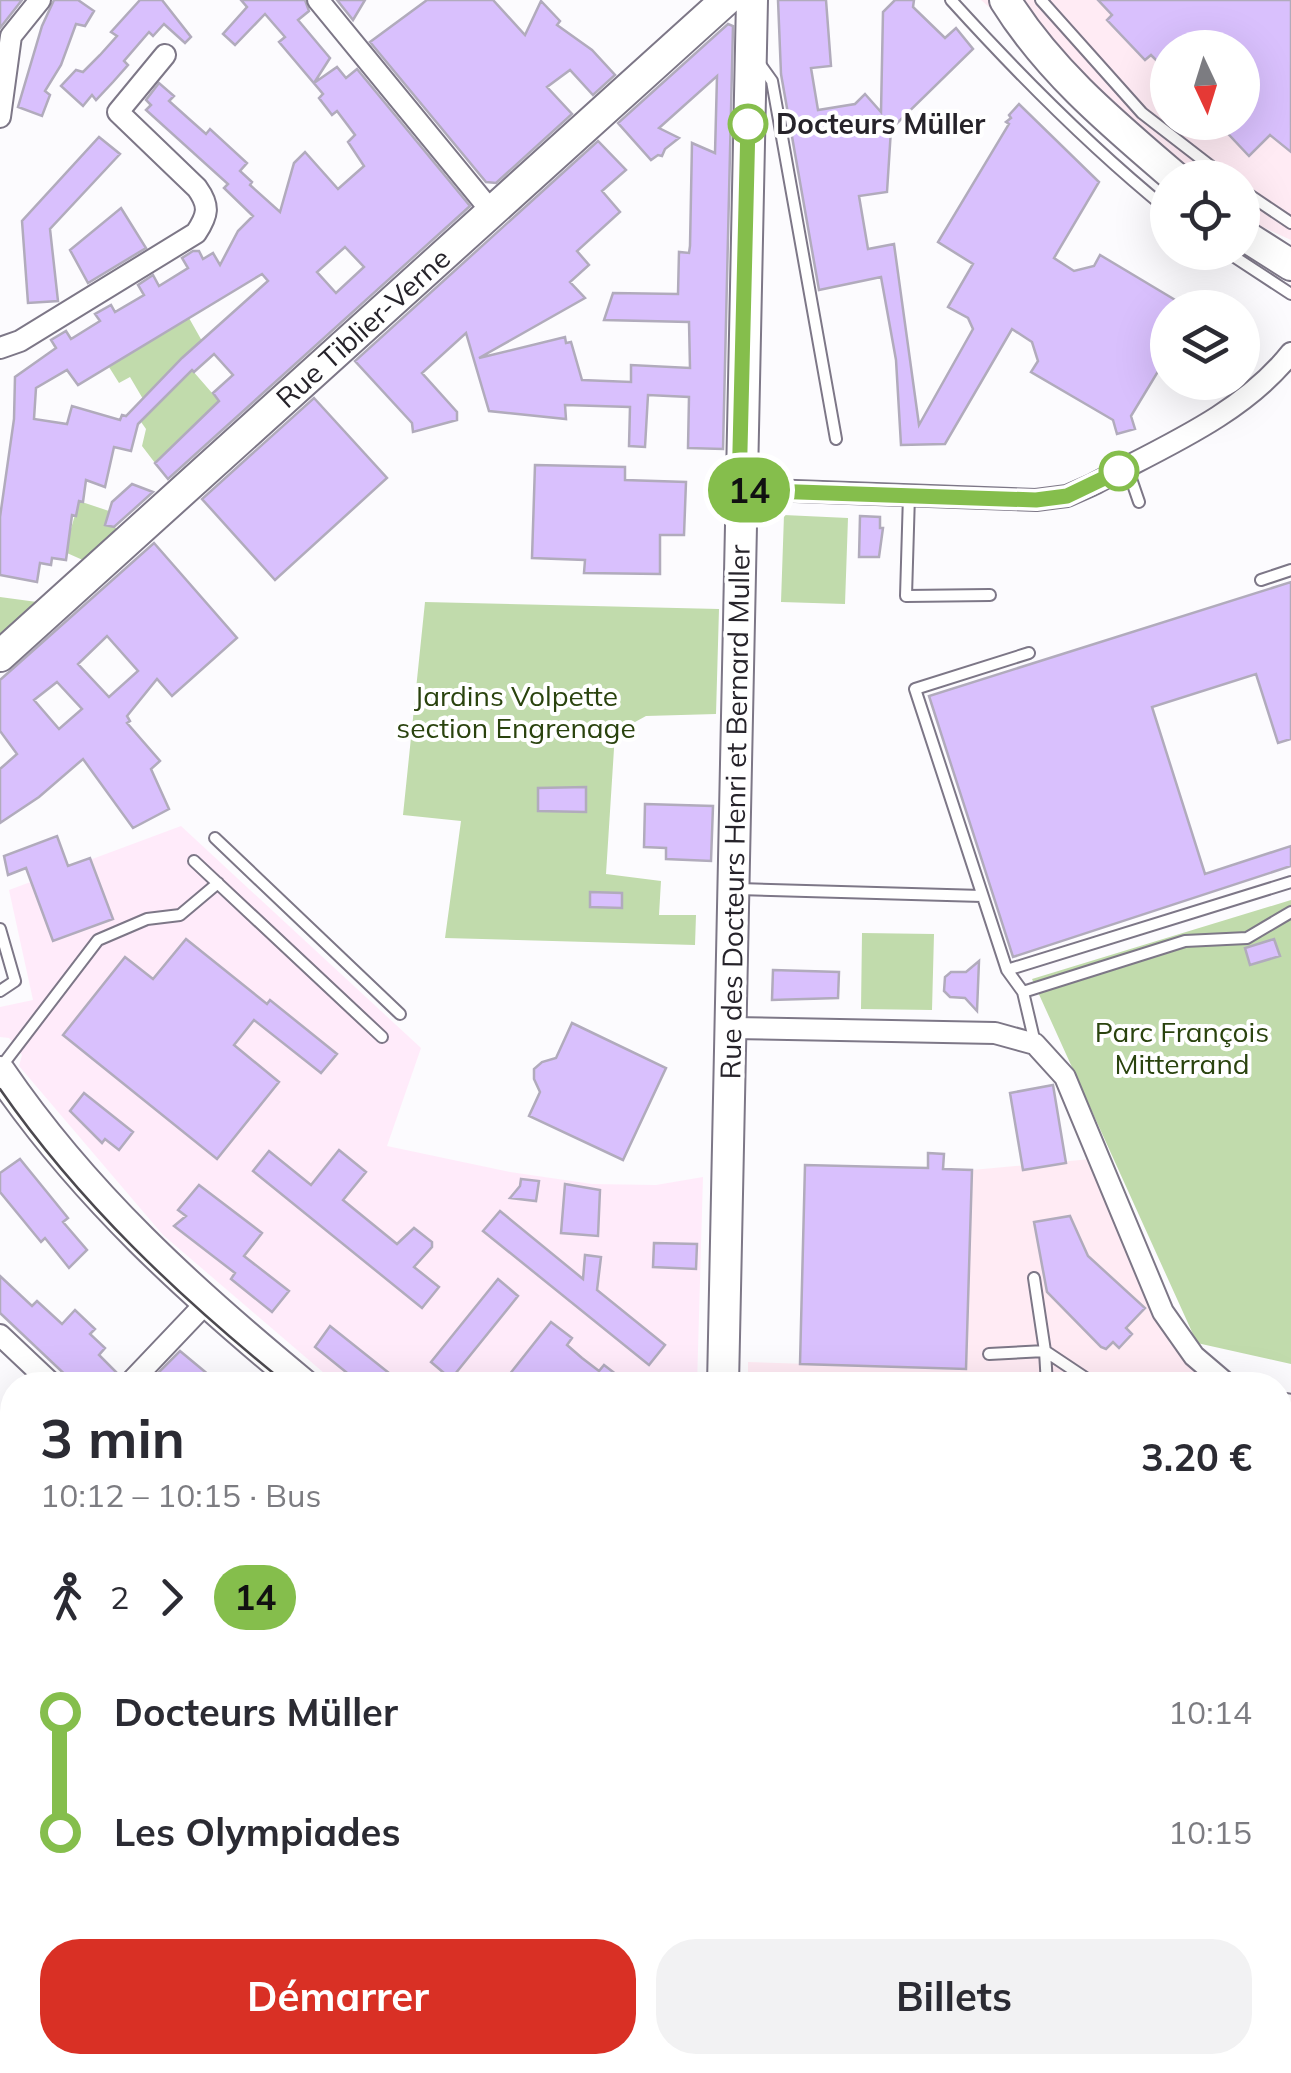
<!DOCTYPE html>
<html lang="fr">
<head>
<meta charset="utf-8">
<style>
  body { margin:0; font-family:Mulish,sans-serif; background:#f2f2f3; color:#2b2b33; height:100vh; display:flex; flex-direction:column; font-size:38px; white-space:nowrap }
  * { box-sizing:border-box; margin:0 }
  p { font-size:32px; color:#7c7c81 }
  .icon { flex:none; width:55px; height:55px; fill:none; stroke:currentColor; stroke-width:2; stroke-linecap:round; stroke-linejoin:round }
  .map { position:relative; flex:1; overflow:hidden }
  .side { position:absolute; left:0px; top:1372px; width:1292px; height:702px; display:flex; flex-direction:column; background:#fff; border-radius:40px 40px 0 0; box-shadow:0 10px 40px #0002 }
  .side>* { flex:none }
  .badge { padding:0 20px; border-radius:32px; font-size:35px; line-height:65px }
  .needle { width:65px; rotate:176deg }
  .controls { position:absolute; left:1150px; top:30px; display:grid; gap:20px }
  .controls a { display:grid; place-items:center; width:110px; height:110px; border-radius:50%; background:#fff; box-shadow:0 10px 40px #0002; font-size:50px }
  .map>.badge { position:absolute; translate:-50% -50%; box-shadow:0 0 0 5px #fff }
  .legs { display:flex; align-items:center; gap:15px; height:110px; padding:0 40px; font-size:32px }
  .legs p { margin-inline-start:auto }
  .summary { display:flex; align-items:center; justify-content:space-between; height:170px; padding:0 40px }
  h1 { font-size:55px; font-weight:700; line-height:75px }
  .cta { display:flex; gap:20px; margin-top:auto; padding:20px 40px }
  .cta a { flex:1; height:115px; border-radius:40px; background:#d93025; color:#fff; font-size:40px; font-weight:700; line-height:115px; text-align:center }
  .cta a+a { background:#f2f2f3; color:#2b2b33 }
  ul { padding:0 40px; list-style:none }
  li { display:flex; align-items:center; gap:35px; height:120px; font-size:38px }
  li i { display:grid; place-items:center; width:15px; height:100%; margin:0 12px; background:currentColor }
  li i::after { content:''; width:25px; height:25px; margin:-12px; border:8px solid; border-radius:50%; background:#fff }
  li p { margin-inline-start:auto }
  li:first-child i { background:linear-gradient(#0000 50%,currentColor 0) }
  li:last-child i { background:linear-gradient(currentColor 50%,#0000 0) }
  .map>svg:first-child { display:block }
</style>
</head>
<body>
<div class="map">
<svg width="1291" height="2073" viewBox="0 0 1291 2073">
  <rect width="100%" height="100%" fill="#fcfbfe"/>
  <path fill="#ffebfa" d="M181,826L421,1048L387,1146L510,1172L592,1184L656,1185L703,1177L697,1385H338L163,1235L19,1066L22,1055L16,1047L9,1038L0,1037V1007L33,1000L9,890Z"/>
  <path fill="#ffebf4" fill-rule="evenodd" d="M981,0H1291V240L1243,218L1242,178L1182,177ZM1168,48H1242V122H1168Z
    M1091,1159L1170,1344L1240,1385H748V1362L966,1369L972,1170Z
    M1280,1402L1291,1404V2073H259V2063L1280,2062Z"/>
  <path fill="#c1dbac" d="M189,318L202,341L143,399L130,377L119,383L109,367Z
    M192,370L219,401L155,463L142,446L146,429L139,419L129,417L140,402L149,412Z
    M79,501L109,511L105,524L119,529L85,561L67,553L66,546Z
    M784,515L848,518L845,604L781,602Z
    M0,597L37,602L0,636Z
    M425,602L719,609L716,714L646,716L615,733L606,874L661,881L659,915H696L695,945L445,938L461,821L403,815Z
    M1291,900V1364L1197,1343L1032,979Z
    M862,933L934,934L932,1010L861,1009Z"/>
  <path fill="#d9c0fd" stroke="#b1abbc" stroke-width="2.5" fill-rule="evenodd" d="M0,0H22L0,28Z
    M54,0H78L94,11L85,26L76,24L61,65L45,91L50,95L42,116L18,107L42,26Z
    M140,0H162L191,37L185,43L164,24L153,36L149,32L124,61L128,65L113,82L96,100L92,95L83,106L61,86L76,70L83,72L100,55L117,36L111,32Z
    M241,0H305L309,11L298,20L330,58L314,83L337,67L346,78L357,69L470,206L168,479L155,463L219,401L213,393L233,375L214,354L194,372L192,370L138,424L131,451L114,447L105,487L86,480L83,502L79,501L76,516L72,515L66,560L52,558L51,565L40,563L37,582L0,575V517L14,419L15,377L56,348L51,340L66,331L71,339L100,321L95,314L111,305L115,312L144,295L138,285L153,275L159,286L188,268L182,258L193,251H199L203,259L213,253L220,265L238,231L253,216L224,188L228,184L146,110L151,105L146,100L159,83L174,96L169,101L188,118L206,134L210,129L247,163L240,171L252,182L250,185L280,212L294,163L305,152L338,189L364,166L348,142L355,135L337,111L332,115L319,98L323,94L279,42L285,37L265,14L235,45L223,34L247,7ZM345,247L364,267L336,293L317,272ZM262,274L268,281L182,358L126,416L122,415L120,420L72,406L67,424L34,419L36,388L67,370L78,385Z
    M337,0H365L353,20Z
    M427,0H493L525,35L541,1L560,21L557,25L592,50L615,75L593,95L570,70L547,87L572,114L496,183L486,182L370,42Z
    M778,0H826L831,66L811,68L818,110L855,104L865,94L881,112L883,12L895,0H914L913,7L945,38L956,28L973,49L891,129L887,192L859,196L868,249L894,244L919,425L973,329L968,318L948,307L973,264L938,242L1009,124L1006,122L1011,118L1009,115L1019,104L1099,182L1054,258L1074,271L1094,266L1100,255L1182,304L1168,308V355L1131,416L1135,429L1117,434L1113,420L1031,372L1038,361L1032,342L1012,329L945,444L901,445L896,360L881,277L819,290L781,74Z
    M1098,0H1291V152L1270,135L1249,156L1217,122H1242V48H1168V72L1151,55L1145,60L1107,20L1112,15Z
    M728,24L733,26L723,449L688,448L689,397L648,395L645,447L629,446L630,407L565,405L566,419L489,411L466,333L422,373L457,412V420L413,432L412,423L355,361L598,141L626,170L602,191L620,212L577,251L589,265L570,282L585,298L479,358L565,337L566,343L571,342L582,380L631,382V365L690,368L689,322L604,320L613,293L678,294L679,252L689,253L690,246L692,143L715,153L717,76L659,128L679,138L665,149L662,156L658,155L651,160L618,123Z
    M99,137L120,154L50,229L58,301L28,303L22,221Z
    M121,208L146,248L88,283L70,250Z
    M314,398L387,478L275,580L202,499Z
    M535,465L625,467V480L686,482L684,535H660V574L584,573L585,560L532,558Z
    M132,484L153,492L114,527L105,525L112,502Z
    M860,516L880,517V528H883L879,557H859Z
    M154,543L237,638L172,696L157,679L127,716L130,721L127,723L160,761L151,769L169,809L133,828L83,759L39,797L0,823V769L17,754L0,731V680ZM107,636L138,671L109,697L78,664ZM57,682L82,709L59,729L34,700Z
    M1291,582V739L1278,743L1256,674L1152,707L1205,874L1291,846V866L1013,957L929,696Z
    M586,787V812L538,811V788Z
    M645,804L713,806L711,861L666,859V848L644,847Z
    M57,836L68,866L90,858L113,919L53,941L26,868L8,875L4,856Z
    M590,892L622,893V908L590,907Z
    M186,939L267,1004L270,1000L337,1054L321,1073L254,1020L234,1045L279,1082L217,1159L63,1035L125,957L153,979Z
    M1274,939L1280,956L1250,965L1245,948Z
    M979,961L977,1011L965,998L950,997L944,991L945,977L951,972H966Z
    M773,970L839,972L838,998L772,1000Z
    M572,1023L666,1068L623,1160L529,1116L540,1092L534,1079V1069L542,1062L556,1058Z
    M1053,1085L1066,1163L1023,1170L1010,1093Z
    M84,1093L133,1132L119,1150L105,1139L102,1143L70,1111Z
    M339,1150L366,1172L343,1200L397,1244L414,1228L432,1242V1247L414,1267L439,1287L422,1308L253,1171L269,1151L311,1185Z
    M928,1153L944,1154L943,1169L972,1170L966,1369L800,1364L805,1165L928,1168Z
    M20,1159L68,1218L63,1222L87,1250L69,1268L45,1238L41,1242L0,1192V1173Z
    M521,1179L539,1181L536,1201L510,1198L520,1186Z
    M565,1184L600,1190L598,1236L561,1233Z
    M199,1185L262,1233L244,1256L289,1291L272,1312L231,1279L235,1273L174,1226L186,1216L178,1210Z
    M500,1211L583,1279L585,1255L601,1257L597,1290L665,1345L649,1365L483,1231Z
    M1070,1216L1088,1256L1145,1308L1126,1328L1132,1334L1119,1348L1113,1342L1106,1349L1101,1347L1047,1292L1034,1222Z
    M654,1243L697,1244L696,1269L653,1267Z
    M0,1276L32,1306L37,1301L62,1324L75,1310L95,1329L90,1334L105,1348L99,1355L119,1375L116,1378L110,1385H76L0,1313Z
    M498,1279L518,1296L451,1379L431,1362Z
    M551,1322L572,1338L567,1345L582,1358L599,1371L604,1365L630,1385H568L556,1376L548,1385H501Z
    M330,1326L404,1385H362L315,1347Z
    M180,1351L221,1385H163L154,1377Z"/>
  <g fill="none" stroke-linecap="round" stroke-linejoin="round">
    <g stroke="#7d7787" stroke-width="14">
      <path id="lane" d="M951,0C1019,75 1089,146 1168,210
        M1041,0L1142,113L1226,178
        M757,60L772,81L836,439
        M1242,190L1291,223
        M1227,252L1291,294
        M1127,467L1139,502
        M909,495L906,596L990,595
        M1261,580L1291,570
        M1029,653L915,689L1007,970L1023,992L1035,1043
        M215,838L400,1014
        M194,861L382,1037
        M738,889L982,896
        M0,929L15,981L0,991
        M1007,970L1291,882
        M1023,992L1185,941L1247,938L1291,912
        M1,1067L98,940L147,919L180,915L218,883
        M1034,1278L1045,1351L1047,1385
        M989,1354L1045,1351L1096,1385
        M783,1385V1381L959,1380V1385
        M1280,1849L1291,1859
        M372,2073V2062"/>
    </g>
    <g stroke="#7d7787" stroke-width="24">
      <path id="street" d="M318,0L492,212
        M0,117L11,36L40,0
        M0,348L20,341L196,233C208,215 210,206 197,188L118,112L165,55
        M739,489L1036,500L1067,496L1092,485C1161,448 1242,415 1291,353
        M732,1028L995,1033L1035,1044L1065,1077L1163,1312L1194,1356L1228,1385
        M0,1335L53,1385
        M128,1385L205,1304
        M1280,1403L1291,1405
        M0,1498L12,1494
        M1280,1554L1291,1564
        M0,1987L12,1986
        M152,2062V2073
        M453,2062L455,2073"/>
    </g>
    <g stroke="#7d7787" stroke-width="34">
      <path id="secondary" d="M1005,0C1049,71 1113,124 1176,178
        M1242,234L1291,265
        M0,656L726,0
        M0,1072C84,1195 190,1291 304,1385
        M723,1385C737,923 738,462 752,0
        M817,2062L837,2073
        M575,2073L584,2062
        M621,2073L630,2062"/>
    </g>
    <use href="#lane" stroke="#fff" stroke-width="10"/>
    <use href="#street" stroke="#fff" stroke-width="20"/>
    <use href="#secondary" stroke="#fff" stroke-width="30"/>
    <path stroke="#4c494f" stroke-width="2.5" d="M0,1089C79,1203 180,1298 288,1385
      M864,2062L883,2073"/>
  </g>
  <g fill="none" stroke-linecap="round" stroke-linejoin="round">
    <g stroke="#fff" stroke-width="22">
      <path id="line-1" d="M748,124L739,490L1036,500L1067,496L1119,471"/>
    </g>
    <use href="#line-1" stroke="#85be4c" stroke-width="15"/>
  </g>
  <g fill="#fff" stroke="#85be4c" stroke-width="5">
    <circle cx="748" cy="124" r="18"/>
    <circle cx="1119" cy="471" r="18"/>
  </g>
  <g text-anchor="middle" stroke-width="8" stroke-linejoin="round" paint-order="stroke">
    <g font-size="28" font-weight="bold" fill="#26232a" stroke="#fff" text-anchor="start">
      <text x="776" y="134">Docteurs Müller</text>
    </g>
    <g font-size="28" fill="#26232a" stroke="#fff">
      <text transform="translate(363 328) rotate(-42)" y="10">Rue Tiblier-Verne</text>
      <text transform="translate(735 812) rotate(-89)" y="10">Rue des Docteurs Henri et Bernard Muller</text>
    </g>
    <g font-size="28" fill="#2a430e" stroke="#fff">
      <text x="516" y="706">Jardins Volpette<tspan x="516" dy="32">section Engrenage</tspan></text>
      <text x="1182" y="1042">Parc François<tspan x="1182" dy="32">Mitterrand</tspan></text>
    </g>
  </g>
</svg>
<div class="controls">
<a><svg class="needle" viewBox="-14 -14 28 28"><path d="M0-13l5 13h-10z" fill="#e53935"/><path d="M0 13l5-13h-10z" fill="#7c7c81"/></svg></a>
<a><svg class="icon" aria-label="locate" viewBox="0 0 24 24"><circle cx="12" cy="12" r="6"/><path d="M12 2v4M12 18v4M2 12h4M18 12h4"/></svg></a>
<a><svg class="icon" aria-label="layers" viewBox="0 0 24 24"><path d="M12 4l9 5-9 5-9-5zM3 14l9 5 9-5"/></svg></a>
</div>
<b class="badge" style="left:749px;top:490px;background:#85be4c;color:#111">14</b>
<section class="side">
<div class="summary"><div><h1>3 min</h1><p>10:12 – 10:15 · Bus</p></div><b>3.20 €</b></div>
<div class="legs"><svg class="icon" aria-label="walk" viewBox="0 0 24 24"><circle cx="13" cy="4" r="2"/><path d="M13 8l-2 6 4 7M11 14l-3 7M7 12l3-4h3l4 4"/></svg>2<svg class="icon" aria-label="forward" viewBox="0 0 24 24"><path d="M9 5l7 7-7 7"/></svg><b class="badge" style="background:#85be4c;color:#111">14</b></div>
<ul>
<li><i style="color:#85be4c"></i><b>Docteurs Müller</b><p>10:14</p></li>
<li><i style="color:#85be4c"></i><b>Les Olympiades</b><p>10:15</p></li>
</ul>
<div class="cta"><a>Démarrer</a><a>Billets</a></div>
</section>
</div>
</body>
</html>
